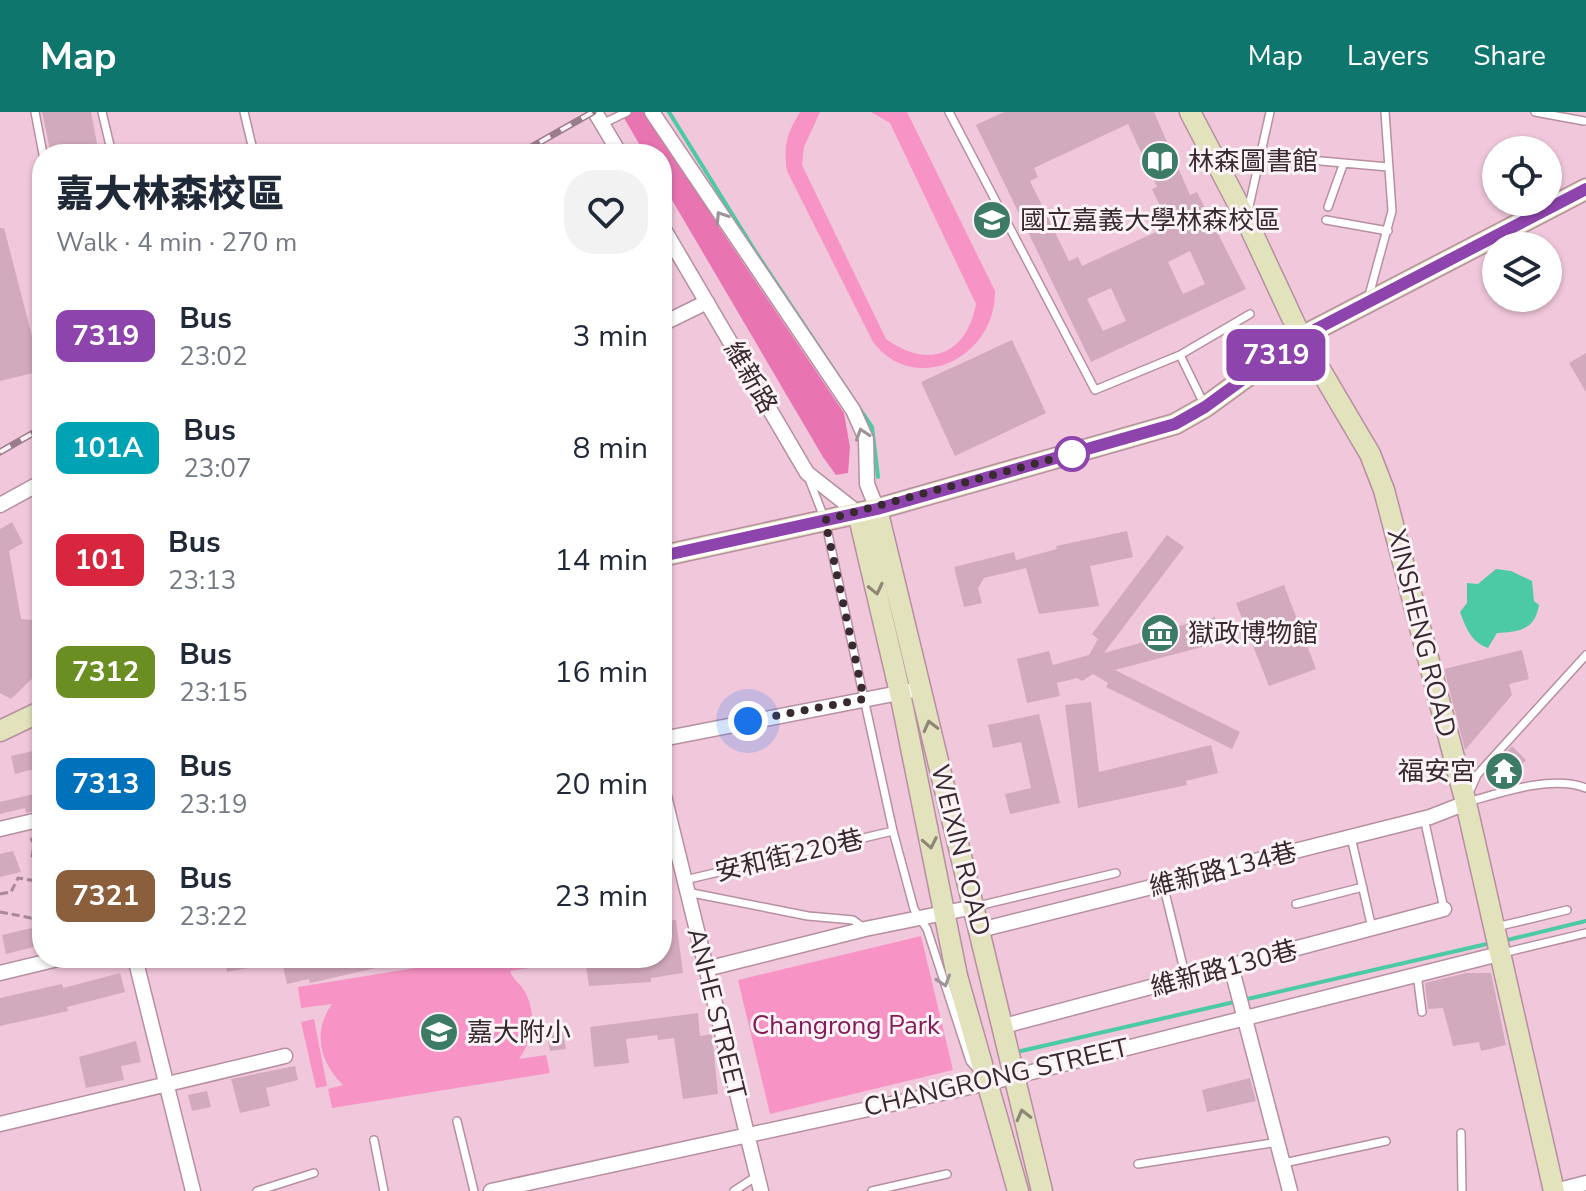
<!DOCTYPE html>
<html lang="en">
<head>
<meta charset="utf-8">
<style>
  body { margin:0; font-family:"Nunito Sans","Noto Sans TC",sans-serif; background:#f2f2f3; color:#1f2937; height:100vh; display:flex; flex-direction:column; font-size:30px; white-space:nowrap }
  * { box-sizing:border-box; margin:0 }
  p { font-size:26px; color:#747a83 }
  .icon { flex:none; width:44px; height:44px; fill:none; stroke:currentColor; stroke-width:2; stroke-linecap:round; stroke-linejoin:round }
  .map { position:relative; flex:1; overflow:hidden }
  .side { position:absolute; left:32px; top:32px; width:640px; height:824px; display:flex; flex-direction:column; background:#fff; border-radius:32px; box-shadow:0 2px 6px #0004 }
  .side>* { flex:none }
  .badge { padding:0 16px; border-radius:12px; font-size:28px; line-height:52px }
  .tools { position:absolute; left:1482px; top:24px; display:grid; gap:16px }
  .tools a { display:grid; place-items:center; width:80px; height:80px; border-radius:50%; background:#fff; box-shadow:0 2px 6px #0004; font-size:40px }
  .you { position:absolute; width:40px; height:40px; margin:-20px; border:6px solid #fff; border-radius:50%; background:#1a73e8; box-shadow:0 0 0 12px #1a73e833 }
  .map>.badge { position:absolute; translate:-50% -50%; box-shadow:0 0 0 4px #fff }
  .round { display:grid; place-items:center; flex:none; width:84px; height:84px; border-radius:32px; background:#f2f2f3 }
  .overview { display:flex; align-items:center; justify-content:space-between; height:136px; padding:0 24px }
  h1 { font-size:38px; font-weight:800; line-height:60px }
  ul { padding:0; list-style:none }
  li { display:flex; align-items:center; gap:24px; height:112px; padding:0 24px }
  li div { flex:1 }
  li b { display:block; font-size:30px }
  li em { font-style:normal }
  li .badge { min-width:88px; font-weight:700; text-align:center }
  header { display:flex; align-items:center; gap:48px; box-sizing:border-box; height:112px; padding:0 40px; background:#0f766e; color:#fff }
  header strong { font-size:38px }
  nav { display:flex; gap:44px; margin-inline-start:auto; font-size:28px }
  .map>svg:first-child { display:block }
</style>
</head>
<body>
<header>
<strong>Map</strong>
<nav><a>Map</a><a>Layers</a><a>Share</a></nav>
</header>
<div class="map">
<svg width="1586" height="1079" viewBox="0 0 1586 1079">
  <rect width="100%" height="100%" fill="#f1c8db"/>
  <path fill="#f893c6" d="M800,0H820L804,35L802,53L886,227C928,257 966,244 976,192L890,11L871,0H907L995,179C996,246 915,285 873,230L787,59C783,34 787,21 800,0Z
    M921,824L953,958L770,1002L738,868Z
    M477,846H555L556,852L510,859C513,868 521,872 525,880C537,901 533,928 519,947L546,943L550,961L332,996L328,977L343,973C320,950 312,920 332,892L301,896L298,875Z
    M314,907L327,974L316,976L301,910Z"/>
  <path fill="#e874b1" d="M632,0H650L721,118L844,301L850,335L848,361L836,363L823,345L662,71V42H645L624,6Z"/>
  <path fill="#4bcaa3" d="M1496,457L1511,459L1532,469L1534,489L1539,493C1535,518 1519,520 1497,521L1488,536C1471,530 1466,516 1460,500L1467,491V471L1478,472Z"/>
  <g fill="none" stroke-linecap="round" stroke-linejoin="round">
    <path stroke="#4bcaa3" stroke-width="4" d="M669,0L755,139L872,315L878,365
      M1503,829L1586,809
      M1021,939L1491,831"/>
  </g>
  <path fill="#d2aabd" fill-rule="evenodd" d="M42,0H91L99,42H51Z
    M1004,0H1154L1190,83L1197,80L1246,177L1091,250L976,13ZM1128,12L1157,75L1152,77L1169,114L1082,154L1078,145L1069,149L1030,69L1038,65L1034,56ZM1190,139L1205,172L1183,182L1168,150ZM1111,176L1126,209L1103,219L1087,187Z
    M0,116H4L41,259L0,269Z
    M1012,228L1046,301L955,344L921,270Z
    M1586,241V280L1569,251Z
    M12,410L23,431L9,439L21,507L42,509V557L11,587L0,581V417Z
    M1127,419L1133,445L1090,454L1099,494L1039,502L1026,456L984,466L978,476L982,491L964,495L954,455L1014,440L1016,448L1057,437L1056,434Z
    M1167,423L1184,435L1104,541L1180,520L1179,514L1215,505L1221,530L1115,558L1240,620L1232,637L1106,575L1108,571L1093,562L1082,569L1077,566L1057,571L1060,584L1027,591L1017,547L1049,539L1053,553L1089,543L1098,527L1092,522Z
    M1284,473L1316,557L1269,574L1236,491Z
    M1522,538L1529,567L1509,572L1512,583L1465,638L1444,557Z
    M1091,590L1099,660L1211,633L1218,661L1186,669L1187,673L1078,696L1065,593Z
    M1039,602L1060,691L1010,702L1005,682L1031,676L1021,630L993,636L988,613Z
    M1512,634L1526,648L1510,666L1495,653Z
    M42,637V655L15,662L11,644Z
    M42,680V697L26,701L25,696L0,702V690Z
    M13,739L21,760L0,765V742Z
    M676,808L683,861L651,866V870L589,874L585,846H662V809Z
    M36,815L41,833L6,842L2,823Z
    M225,846H269L270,852L227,860Z
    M281,846H398V851L310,871L309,867L287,872Z
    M120,861L125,880L67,895L68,899L0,914V886L62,872L63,876Z
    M1466,861H1491L1506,933L1481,939L1479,930L1453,934L1443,896L1428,897L1425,871Z
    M698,901L700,924L712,922L718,982L683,987L674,926L658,928L657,923L626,927L629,951L594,955L590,915Z
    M562,915L566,937L550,939L546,917Z
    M136,929L141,950L121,954L124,968L86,976L79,945Z
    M295,954L298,968L266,976L270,994L240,1001L231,967Z
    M1250,966L1256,989L1207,1000L1202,978Z
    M207,979L211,995L192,999L188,983Z"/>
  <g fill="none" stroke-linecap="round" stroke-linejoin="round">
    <g stroke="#b68fa1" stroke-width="10">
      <path id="lane" d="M35,0L43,42
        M102,0L112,42
        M244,0L254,42
        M949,0L1095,278L1180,243L1250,202
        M1535,0L1584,9
        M602,12L627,0
        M1321,49L1388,55
        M1328,95L1343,53
        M1248,99L1270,0
        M1326,108L1388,119
        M1368,187L1392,99L1385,0
        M1180,243L1204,292
        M662,327L664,341
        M809,367L825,408L893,719L914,797L927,817L970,949L976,956
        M1469,681L1477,663L1586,543
        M1468,690C1503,680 1551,663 1586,676
        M1424,706L1444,797
        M1351,725L1372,816
        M685,768L893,719
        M1163,772L1186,866
        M687,780L808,804L853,808L864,816
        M1296,792L1363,775
        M974,795L1116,761
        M1496,815L1567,798
        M1503,841L1586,821
        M1417,862L1422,900
        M457,1009L474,1079
        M1461,1021L1462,1079
        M374,1028L384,1079
        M1284,1051L1386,1029
        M1138,1052L1278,1030
        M257,1079L314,1061
        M734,1079L757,1064
        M872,1079L947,1062"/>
    </g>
    <g stroke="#b68fa1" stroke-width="17">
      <path id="street" d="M595,0L620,42
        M652,0L853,298L866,327L867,372L877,397
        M662,114L807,361L858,401
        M662,212L707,190
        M0,393L42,370
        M662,627L909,579
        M662,676L761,1079
        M0,717L42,707
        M980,818L1430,705L1466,691
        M135,846L193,1079
        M1231,854L1290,1079
        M706,857L865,817L974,795
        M0,861L62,846
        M1004,914L1444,797
        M0,1012L285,944
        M491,1079L988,971L1499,842
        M1555,1079L1586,1071"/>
    </g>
    <g stroke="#b68fa1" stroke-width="23">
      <path id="secondary" d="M1190,0L1246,107L1301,225L1370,342L1384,378L1466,691L1554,1079
        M877,397L1042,1079
        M858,401L900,581L957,864L1018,1079
        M662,444L877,397L1175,312L1205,295L1301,225L1586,77
        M0,619L42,599"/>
    </g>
    <path stroke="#a88997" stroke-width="3" stroke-dasharray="8 4" stroke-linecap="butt" d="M31,726L34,732L32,746L42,758
      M33,770L42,759
      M0,782L11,780L18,766L42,770
      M0,800L31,806L42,799"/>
    <use href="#lane" stroke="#fff" stroke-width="7"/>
    <use href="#street" stroke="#fff" stroke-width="14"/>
    <use href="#secondary" stroke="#e2e2bc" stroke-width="20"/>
    <g stroke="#9a7c8a" stroke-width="7">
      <path id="rail" d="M519,42L593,0
        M0,340L42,316"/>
    </g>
    <use href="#rail" stroke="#fcf3f7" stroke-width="4" stroke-dasharray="12" stroke-linecap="butt"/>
  </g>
  <defs><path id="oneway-chevron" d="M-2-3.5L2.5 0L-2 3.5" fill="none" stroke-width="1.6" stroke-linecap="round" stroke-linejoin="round" transform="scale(2)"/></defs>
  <g stroke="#9c9498">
    <use href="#oneway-chevron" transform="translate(721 105) rotate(-123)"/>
    <use href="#oneway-chevron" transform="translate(862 322) rotate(-108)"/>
    <use href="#oneway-chevron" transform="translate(944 869) rotate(72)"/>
  </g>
  <g stroke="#8e8676">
    <use href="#oneway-chevron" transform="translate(876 477) rotate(77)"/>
    <use href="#oneway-chevron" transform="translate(930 614) rotate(-104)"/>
    <use href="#oneway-chevron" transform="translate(930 731) rotate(79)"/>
    <use href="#oneway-chevron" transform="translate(1023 1003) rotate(-104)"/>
  </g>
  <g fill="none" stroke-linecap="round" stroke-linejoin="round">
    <g stroke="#fff" stroke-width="18">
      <path id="line" d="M662,444L877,397L1175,312L1205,295L1301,225L1586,77"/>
    </g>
    <use href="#line" stroke="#8e44ad" stroke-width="12"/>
    <path stroke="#392930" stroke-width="8" stroke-dasharray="0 14.4" d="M748,609L864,587L825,408L1086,338L1072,342"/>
  </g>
  <defs>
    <g id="library-disc" transform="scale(2)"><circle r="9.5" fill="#3e7b67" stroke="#fcf3f7"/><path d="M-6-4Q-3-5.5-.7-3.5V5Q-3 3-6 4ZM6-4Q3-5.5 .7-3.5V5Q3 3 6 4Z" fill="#fff"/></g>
    <g id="university-disc" transform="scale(2)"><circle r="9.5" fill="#3e7b67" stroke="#fcf3f7"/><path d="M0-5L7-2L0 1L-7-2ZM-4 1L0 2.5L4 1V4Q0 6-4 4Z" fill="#fff"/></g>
    <g id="museum-disc" transform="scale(2)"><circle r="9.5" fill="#3e7b67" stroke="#fcf3f7"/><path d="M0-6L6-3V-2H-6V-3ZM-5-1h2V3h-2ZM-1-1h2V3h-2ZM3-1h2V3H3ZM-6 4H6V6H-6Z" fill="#fff"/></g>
    <g id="temple-disc" transform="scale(2)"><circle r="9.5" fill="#3e7b67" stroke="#fcf3f7"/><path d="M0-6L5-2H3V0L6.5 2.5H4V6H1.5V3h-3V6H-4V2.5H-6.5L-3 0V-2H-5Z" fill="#fff"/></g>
    <g id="school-disc" transform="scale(2)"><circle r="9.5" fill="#3e7b67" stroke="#fcf3f7"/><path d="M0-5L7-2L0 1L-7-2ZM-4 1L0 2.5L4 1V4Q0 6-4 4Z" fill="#fff"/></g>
  </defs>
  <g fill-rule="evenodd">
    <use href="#library-disc" x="1160" y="49"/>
    <use href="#university-disc" x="992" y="108"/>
    <use href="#museum-disc" x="1160" y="521"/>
    <use href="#temple-disc" x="1504" y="659"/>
    <use href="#school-disc" x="439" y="920"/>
  </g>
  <circle fill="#fff" stroke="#8e44ad" stroke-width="4" cx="1072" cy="342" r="16"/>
  <g text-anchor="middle" stroke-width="6" stroke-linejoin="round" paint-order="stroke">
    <g font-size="26" fill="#392930" stroke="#fcf3f7" text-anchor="start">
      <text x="1188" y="58">林森圖書館</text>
      <text x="1020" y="117">國立嘉義大學林森校區</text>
      <text x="1188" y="530">獄政博物館</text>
      <text x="1476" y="668" text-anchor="end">福安宮</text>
      <text x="467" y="929">嘉大附小</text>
    </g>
    <g font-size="26" fill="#392930" stroke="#fcf3f7">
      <text transform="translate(751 265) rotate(60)" y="9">維新路</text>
      <text transform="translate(1422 521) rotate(76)" y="9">XINSHENG ROAD</text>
      <text transform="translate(961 738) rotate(76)" y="9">WEIXIN ROAD</text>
      <text transform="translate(789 743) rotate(-13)" y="9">安和街220巷</text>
      <text transform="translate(1223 757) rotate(-14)" y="9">維新路134巷</text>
      <text transform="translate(1224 856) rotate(-15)" y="9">維新路130巷</text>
      <text transform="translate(717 901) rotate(76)" y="9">ANHE STREET</text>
      <text transform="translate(996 965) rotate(-13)" y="9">CHANGRONG STREET</text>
    </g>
    <g font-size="26" fill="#841c5a" stroke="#fcf3f7">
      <text x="846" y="922">Changrong Park</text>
    </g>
  </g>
</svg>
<div class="tools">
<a><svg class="icon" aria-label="locate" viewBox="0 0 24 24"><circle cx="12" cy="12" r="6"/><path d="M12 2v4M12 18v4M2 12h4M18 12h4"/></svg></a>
<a><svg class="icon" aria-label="layers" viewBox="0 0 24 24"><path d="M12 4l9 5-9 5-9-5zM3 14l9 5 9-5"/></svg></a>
</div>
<div class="you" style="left:748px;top:609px"></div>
<b class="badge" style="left:1276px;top:243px;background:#8e44ad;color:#fff">7319</b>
<section class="side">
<div class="overview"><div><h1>嘉大林森校區</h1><p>Walk · 4 min · 270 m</p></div><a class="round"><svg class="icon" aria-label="heart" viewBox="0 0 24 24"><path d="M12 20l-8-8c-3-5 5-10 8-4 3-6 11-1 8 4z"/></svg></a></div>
<ul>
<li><span class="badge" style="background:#8e44ad;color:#fff">7319</span><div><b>Bus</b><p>23:02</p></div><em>3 min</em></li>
<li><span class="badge" style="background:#00a3b4;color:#fff">101A</span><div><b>Bus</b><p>23:07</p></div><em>8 min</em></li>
<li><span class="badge" style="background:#d7263d;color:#fff">101</span><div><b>Bus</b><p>23:13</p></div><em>14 min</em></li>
<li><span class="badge" style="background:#6b8e23;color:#fff">7312</span><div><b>Bus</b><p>23:15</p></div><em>16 min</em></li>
<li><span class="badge" style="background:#0072bc;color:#fff">7313</span><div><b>Bus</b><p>23:19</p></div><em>20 min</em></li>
<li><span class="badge" style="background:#8b5e3c;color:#fff">7321</span><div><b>Bus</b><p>23:22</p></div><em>23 min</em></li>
</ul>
</section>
</div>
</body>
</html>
